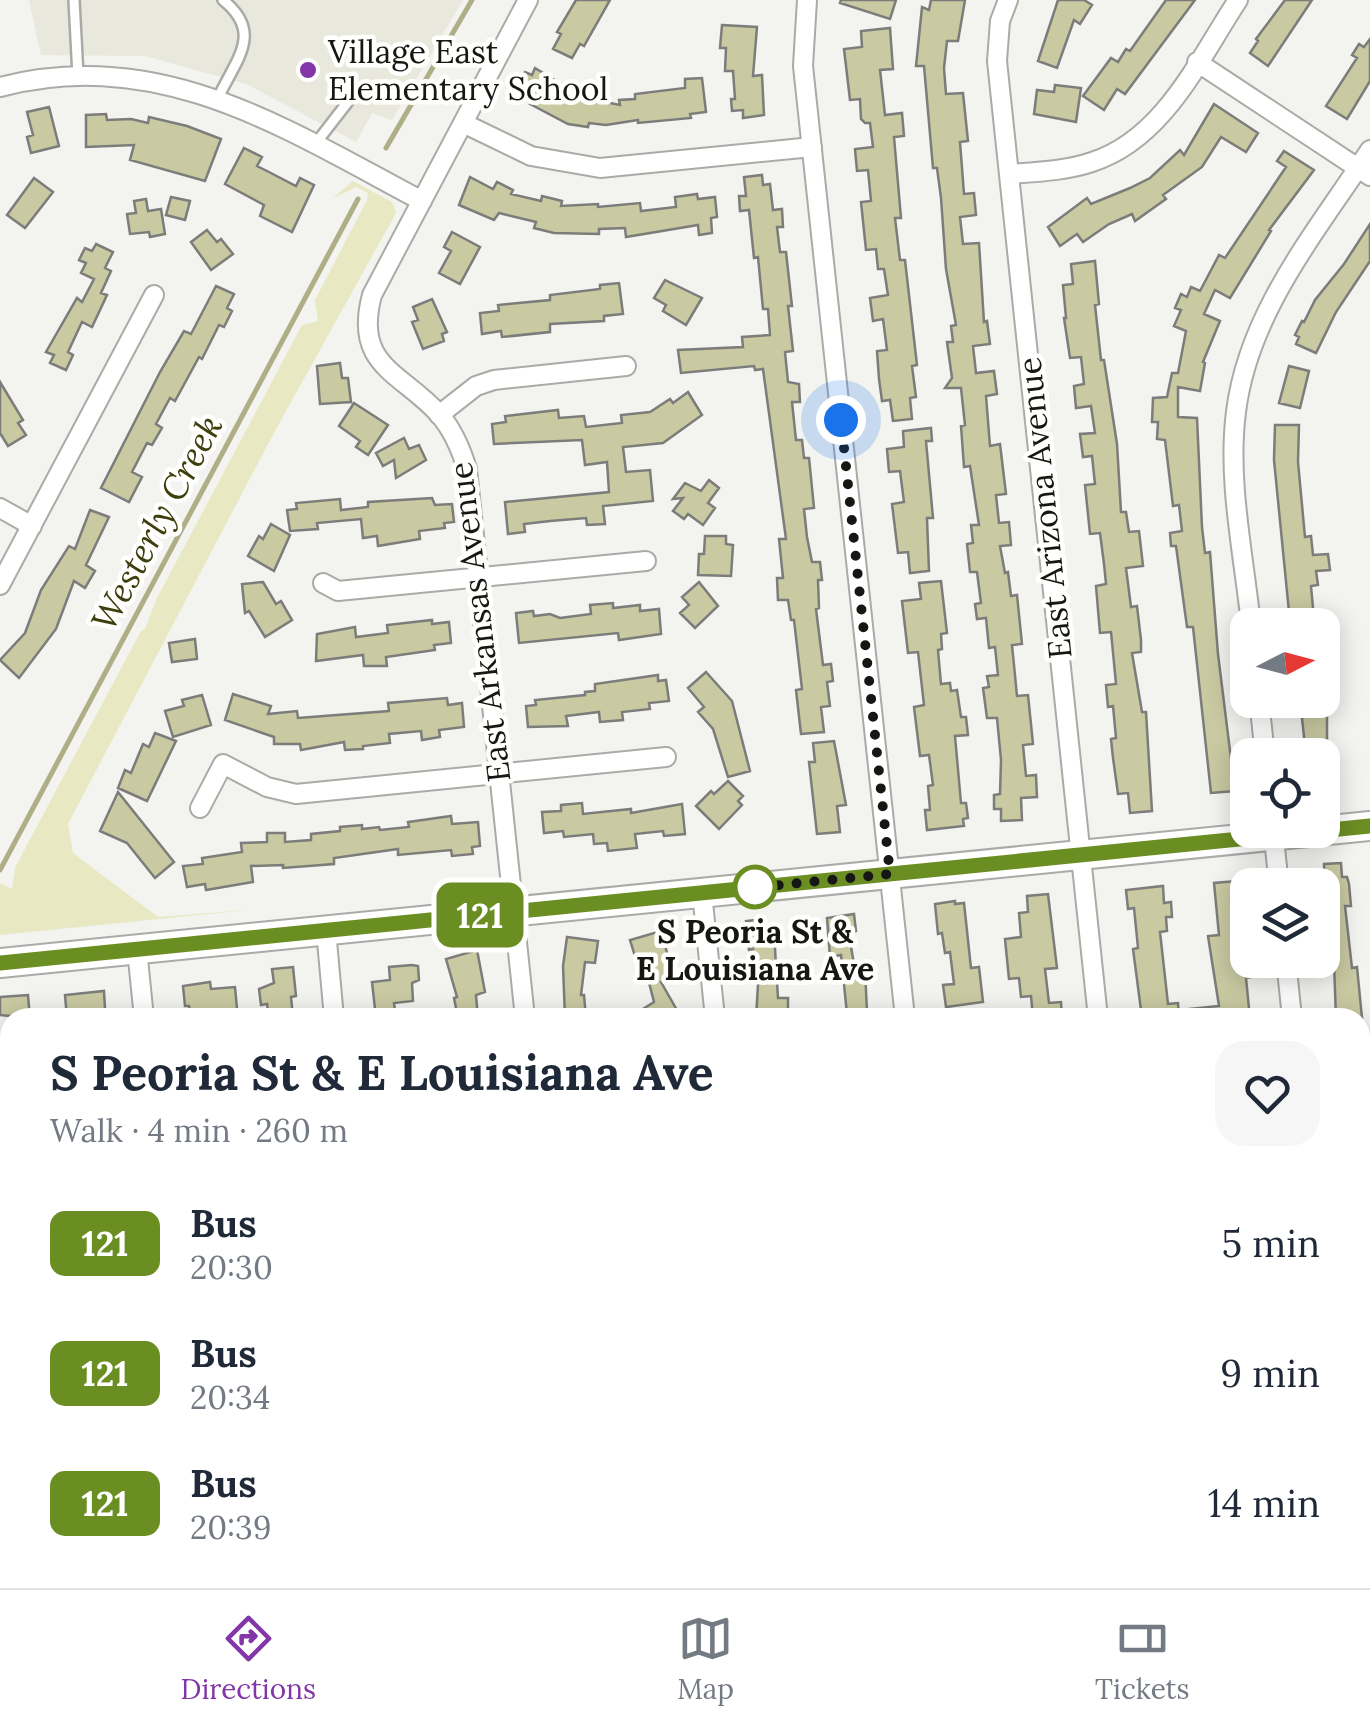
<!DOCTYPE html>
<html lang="en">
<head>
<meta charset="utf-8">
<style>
  body { margin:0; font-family:Lora,serif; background:#f6f6f7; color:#1f2937; height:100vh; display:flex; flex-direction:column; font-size:38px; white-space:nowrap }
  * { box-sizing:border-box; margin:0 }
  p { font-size:32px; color:#747a83 }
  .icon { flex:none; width:55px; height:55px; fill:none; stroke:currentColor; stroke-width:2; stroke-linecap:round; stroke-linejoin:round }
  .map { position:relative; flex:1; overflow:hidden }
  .panel { position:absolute; left:0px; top:1008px; width:1370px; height:582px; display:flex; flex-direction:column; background:#fff; border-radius:30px 30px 0 0; box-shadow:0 5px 25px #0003 }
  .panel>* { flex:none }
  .badge { padding:0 20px; border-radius:15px; font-size:35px; line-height:65px }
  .needle { width:65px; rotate:84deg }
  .tools { position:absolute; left:1230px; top:608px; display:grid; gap:20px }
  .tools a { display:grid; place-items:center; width:110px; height:110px; border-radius:20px; background:#fff; box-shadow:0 5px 25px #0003; font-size:50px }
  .you { position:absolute; width:50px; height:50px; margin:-25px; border:8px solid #fff; border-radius:50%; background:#1a73e8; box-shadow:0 0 0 15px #1a73e833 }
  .map>.badge { position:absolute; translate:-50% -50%; box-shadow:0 0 0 5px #fff }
  .round { display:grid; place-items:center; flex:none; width:105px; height:105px; border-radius:30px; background:#f6f6f7 }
  .head { display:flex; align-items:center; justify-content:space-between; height:170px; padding:0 50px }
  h1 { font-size:48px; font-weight:700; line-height:75px }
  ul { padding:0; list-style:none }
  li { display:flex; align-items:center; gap:30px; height:130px; padding:0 50px }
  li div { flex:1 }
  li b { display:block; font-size:38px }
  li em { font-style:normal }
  li .badge { min-width:110px; font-weight:700; text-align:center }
  .tab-bar { display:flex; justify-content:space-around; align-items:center; height:140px; border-top:2px solid #e0e1e3; background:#fff; font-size:28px; color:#747a83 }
  .tab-bar a { display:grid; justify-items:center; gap:5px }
  .tab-bar .active { color:#8236a8 }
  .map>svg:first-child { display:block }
</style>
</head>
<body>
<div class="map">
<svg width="1370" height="1588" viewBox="0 0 1370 1588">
  <rect width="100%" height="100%" fill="#f3f3f0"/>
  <path fill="#e8e8dd" d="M29,0H463L392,120L372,113L356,142L246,84L145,56L41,55Z"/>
  <path fill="#e8e9c3" d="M353,181L392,202L396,213L276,429L68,824L73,853L158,917L249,910L0,935V883L12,889L15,868L28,843L141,631L145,629L156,600L302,325L318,321L315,300L367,200L368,193L356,187L332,199Z
    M281,1580H947L948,1588H202Z"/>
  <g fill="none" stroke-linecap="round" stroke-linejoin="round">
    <path stroke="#aeaf87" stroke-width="5" d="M386,148L472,0
      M0,870L358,199"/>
  </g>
  <path fill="#c9caa2" stroke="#7c7c7a" stroke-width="2.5" d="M576,0H610L584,46L580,44L572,58L553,49L561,34L557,32Z
    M841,0H896L890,19L840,3Z
    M931,0H965L958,41H947L944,68L946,94L963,93L968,141L960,142L964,194L974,193L976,215L960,217L963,244L979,243L984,322L987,321L990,344L973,346L976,373L994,371L997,394L986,396L990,446L1000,444L1006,494L996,495L999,523L1009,522L1011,545L1000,546L1005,573L1008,572L1011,596L1017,595L1022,644L1012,645L1014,665L1017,696L1028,695L1033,744L1023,745L1026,776L1036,775L1037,797L1021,798L1022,820L1001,821V809H994V795L1000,794L1001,760L997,718H987L983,688L989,687L987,676L998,675L995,647L989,648L986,618L977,619L975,604L981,603L977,572H970L967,544L973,543L971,525H979L970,466L964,467L961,426L965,425L961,388H945L952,378L947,342H953L951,326L956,325L946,269L941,198L937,168H933L924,66H916L922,7L929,10Z
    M1058,0H1084L1092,5L1080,24L1074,20L1057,68L1038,61Z
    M1166,0H1195L1125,94L1117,89L1104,110L1083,96L1111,58L1118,62L1126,49L1130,51Z
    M1285,0H1312L1268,66L1250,53L1258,41L1256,39Z
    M722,25L757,27L753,76L762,75L764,115L743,118V110L732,111L731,99H735L733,71H725L726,48H720Z
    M890,28L893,69L880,70L885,115L902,113L904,136L894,137L901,218H895L900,260H905L917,365L912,366L916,397L910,398L912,419L893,421L890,400L882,401L879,379L877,351L887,350L883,319L873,321L870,298L888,295L884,269H878L876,249L866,250L861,202L871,201L868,170L857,171L855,149L873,147L870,123H865L861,119L860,99L850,100L844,49L862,47L861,31Z
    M1370,39V81L1347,119L1326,106L1357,58L1352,55L1359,44L1364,47Z
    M535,68L564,86L560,93L620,105L619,100L635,99V94L685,88V79L702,78L706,112L690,114L691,118L638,123V120L606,125L589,123L588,127L568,124L530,104L532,99L516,90L525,72L532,75Z
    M1055,85L1081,88L1076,122L1034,114L1037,90L1054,92Z
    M1214,104L1258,133L1246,152L1221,137L1202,167L1163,195L1166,199L1135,221L1132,214L1109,224L1083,242L1077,234L1060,246L1048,227L1087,198L1091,204L1130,188L1150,178L1180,150L1184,155Z
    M49,107L59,146L31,153L27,137L33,135L27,112Z
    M106,114L107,120L131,119L148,123L149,117L187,126L221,139L205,181L130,160L134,145L86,147V115Z
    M244,148L262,157L257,166L267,171L296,186L300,178L314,185L292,232L260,216L264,205L225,184Z
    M1284,151L1314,170L1269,230L1271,231L1230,298L1215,290L1204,314L1220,321L1203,362L1205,363L1200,391L1178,387V417L1197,418L1202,527L1205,553L1210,552L1218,654L1235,791L1211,793L1193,627H1187L1176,546H1171L1170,533L1182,531L1179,505L1173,506L1165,440L1157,439L1158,422H1152L1153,398L1167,397L1172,373H1178L1186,331L1174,326L1181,310L1175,308L1181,294L1187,297L1191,287L1200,291L1219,255L1225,258L1286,167L1277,161Z
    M762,175L763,185L770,184L773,210L782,209L783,227H777L780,252H786L792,306H788L793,351L785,352L788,382L799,384L800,402H792L796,440H802L804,458H809L814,508L804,509L807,537L812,562H820L822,580H818L819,608L816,609L823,665L831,664L833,681L827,682L830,706L821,707L824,732L801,734L796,690L802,689L794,620H791L788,600H778L777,578H783L779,539H786L763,369L755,370L754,366L681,373L678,350L743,347L742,337L770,335L768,309H763L758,257L754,258L749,210L740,211L739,196H746L744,177Z
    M470,177L493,189L497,182L513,190L511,194L541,201L542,196L562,201L561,206L598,204V207L640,203L641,211L676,207L675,197L697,194L698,199L715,197L717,217L711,218L712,233L699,235L698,225L626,237L625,228L599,229V234L554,233L534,228L536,222L499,213L494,220L459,205Z
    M34,178L53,192L25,228L7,215Z
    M171,197L190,201L185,220L166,215Z
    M146,199L148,211L161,209L165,234L150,237L149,232L130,234L127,214L136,213L134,201Z
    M1370,224V261L1336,312L1316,353L1296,344L1299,337L1295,335L1302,321L1304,322L1315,300L1344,264Z
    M207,230L217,242L221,239L233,254L211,270L191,242Z
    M452,232L480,247L460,284L439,273L451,251L444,247Z
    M96,244L113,252L105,268L111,271L101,293L107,295L92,327L82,322L68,352L73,355L66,370L50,363L54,355L46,352L77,298L82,302L94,279L81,273L86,263L79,260L85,248L92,251Z
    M1095,261L1099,304L1095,305L1101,360H1104L1117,444L1121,512H1126L1129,532L1139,531L1143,566L1126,568L1131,607L1137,606L1141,640V652L1132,653L1142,712H1146L1152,811L1130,813L1128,793L1118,794L1113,758L1111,739L1116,738L1113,706L1108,707L1106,685L1116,684L1114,663L1111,632L1100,633L1096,586L1106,584L1104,564L1100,533L1090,534L1085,485L1095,484L1092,456L1083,457L1080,434L1095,433L1091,406L1076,408L1074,386L1084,384L1081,357L1070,358L1064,318H1066L1063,285L1073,284L1071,264Z
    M665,280L702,298L686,325L663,311L666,305L654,298Z
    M619,283L623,314L604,316V321L550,324V332L502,337L501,331L482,334L480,313L499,311L498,305L550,300V295L600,289V285Z
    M216,286L234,294L227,308L232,311L224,327L219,325L202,359L199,357L175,401L170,398L156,424L162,428L152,445L147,443L132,472L142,477L129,502L101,488L160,372L184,331L191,334Z
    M432,299L447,332L442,334L444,341L423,349L412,322L418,320L413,307Z
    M340,363L342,378H348L351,402L320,404L317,366Z
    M1289,366L1309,371L1300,408L1279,403Z
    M0,382L23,420L18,423L26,435L8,446L0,433Z
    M688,392L702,415L663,443L623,447L626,472L650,470L653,501L603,506L605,524L587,525L586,518L550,521L524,524L525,532L508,534L505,502L609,492L607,462L585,465L582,440L494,444L492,424L506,422L505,416L558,410L559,418L584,416L586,427L622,423L621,415L650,412L670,399L673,403Z
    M354,403L388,425L368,455L356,447L360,441L339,426Z
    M1275,425H1299L1298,462L1305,537L1311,536L1313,555L1328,554L1330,570L1316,571L1318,585L1311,586L1314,619L1290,622L1274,460Z
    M931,428L932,441H926L933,518H927L929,571L910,573L908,552L898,553L892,504L904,502L900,471L889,472L887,449L904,447L903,431Z
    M404,438L409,449L419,445L426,460L396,478L394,460L383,466L376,453Z
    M709,480L719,488L708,503L715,508L703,525L688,514L684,519L673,511L683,498L673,499L685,483L701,491Z
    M432,498L435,505L452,504L454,522L444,523L445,528L419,531L420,539L378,546L377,536L363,538L361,519L317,523L318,529L290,531L287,510L297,509L296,503L340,499L341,510L368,507V502Z
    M90,510L109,517L86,565L95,571L85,588L74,581L56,629L19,678L0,660L25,633L41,590L69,546L75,549Z
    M271,524L290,535L274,571L248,556L259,536L263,539Z
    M705,536H726V544L733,545L731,576L698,575L699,554H704Z
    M941,581L947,633L941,634L942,649L938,650L941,684L950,683L951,691L957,690L961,717H966L968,735L955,736L961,803H966L968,818L963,819L964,826L927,830L925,810H930L928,786L933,785L929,755L920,756L914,707L924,705L918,652L908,653L902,601L921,599L919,583Z
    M263,582L276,604L281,601L292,620L265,637L249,611L245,613L242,584Z
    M699,582L718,606L695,628L680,613L689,605L682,597Z
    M613,603V608L640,605V611L659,609L661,634L619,640L618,633L519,643L516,613L533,611L534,616L550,614L560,618L591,614L590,605Z
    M432,620V624L449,622L451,643L434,645L435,650L386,657L387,666H364L363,655L316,661L317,634L355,627L356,637L388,633L387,625Z
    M195,639L197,659L172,662L169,643Z
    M706,672L732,701L750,771L728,777L713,729L698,712L704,707L688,688Z
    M658,675V681L666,680L669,701L649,703L650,709L622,712L623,720L600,722L599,712L566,716L568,726L528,727L526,706L536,705L535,700L585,695V692L595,691V684Z
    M233,694L271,706L268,714L297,711L298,718L389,711L388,703L447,698L448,705L462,703L464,727L439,730L440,737L422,740L421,731L389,734L390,743L363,746V749L345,750L344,742L301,750L300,744H274V737L225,720Z
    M202,695L211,725L173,737L165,711L184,706L182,700Z
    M1300,700H1327V742L1329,754L1334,753L1336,774L1322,775V755H1306Z
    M155,733L176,741L147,801L118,788L125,770L131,773L143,744L149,747Z
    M834,741L846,805L837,806L840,832L817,834L809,762H815L813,743Z
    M728,781L743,796L738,801L742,805L719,829L696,806L711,791L714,794Z
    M118,792L174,862L155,878L127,843L100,831Z
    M582,803L583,814L631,809V813L682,804L685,834L664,836L663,831L635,834L637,848L608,851L607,843L594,844L593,834L564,837L563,831L544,833L542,812L561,811V805Z
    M451,816L452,824L478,822L480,846L472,847L473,854L452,856L451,850L398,855V849L334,858V864L283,868V865L251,866L253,882L206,890L205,884L187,887L183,866L203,864L202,858L242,852L241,843L267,842V833H285V842L311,840V834L340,831V827L362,825V829L379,827L380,830L409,827L408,822Z
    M1341,863L1342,877H1347L1349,884L1351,906H1345L1352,968L1357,967L1362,1018H1336L1334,963H1329L1326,949L1324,864Z
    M1236,881L1238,899L1244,903L1246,923L1235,926L1238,959L1250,960L1251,977L1246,978L1250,1018H1189L1188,1009L1219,1006L1208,936L1219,935L1214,883Z
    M1163,886L1164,903L1171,902L1172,917H1166L1167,931L1160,932L1168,1004L1178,1003L1179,1018H1142L1133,949L1138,948L1134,908L1128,909L1126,890Z
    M1048,894L1057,968L1045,969L1049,1003L1061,1002L1062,1018H1033L1031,996L1021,997L1019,978L1009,979L1005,939L1021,937L1019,913L1028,912L1027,896Z
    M955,901V904L964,903L971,968L979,967L983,1002L946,1007L943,985L954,984L950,952L945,953L942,933L938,934L935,904Z
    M854,914L856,931L849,935L855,970L865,969L867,1012L847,1014L841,955L830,957L827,918Z
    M765,919L766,932H774L778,998H788V1018H756L759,968H755L753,949L749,950L746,921Z
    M661,931L674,978L661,982L678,1012L668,1018H647L643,1009L654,1002L646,971L640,972L630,940Z
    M567,937L598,941L595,963L585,962L581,995H584L586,1018H565L563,966Z
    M477,950L485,992L476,995L478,1018H458L454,998L457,997L446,959Z
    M412,965L418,966L419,980L412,983L413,1001L394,1003L396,1018H376L372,982L390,980L389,967Z
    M293,967L296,996L291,997L293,1017L269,1018L267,1004L261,1005L259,989L274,983L272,969Z
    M210,982L211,989L235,987L237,1009L213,1011L214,1018H191L189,1006H185L183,986Z
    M104,991L105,1009L96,1010L97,1018H67L65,995Z
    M28,995L30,1018L0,1015V997Z"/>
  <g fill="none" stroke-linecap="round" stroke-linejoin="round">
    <g stroke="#aaaaa7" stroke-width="14">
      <path id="lane" d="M74,0L78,76
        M218,98C236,59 264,33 223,0
        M316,143L354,94
        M1360,1479L1370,1478
        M1069,1580V1588
        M1260,1580L1261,1588"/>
    </g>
    <g stroke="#aaaaa7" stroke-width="22">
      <path id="street" d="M807,0L803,66L905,1018
        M1008,0L1000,21L997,61L1098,1018
        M1197,62L1370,176
        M0,87C160,45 286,129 422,201
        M463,123L531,156L600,168L812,147
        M1009,174C1036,172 1066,171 1092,162C1164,139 1199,59 1238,0
        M439,415L476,386L494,380L626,366
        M0,508L32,526
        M323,583L338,591L646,561
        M0,585L154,295
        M1251,625C1244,556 1227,481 1236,412C1248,313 1316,232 1370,150
        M1259,700L1265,755
        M200,808L223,764L267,787L296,794L666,757
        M1273,830L1279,885
        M702,893L715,1018
        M326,930L334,1018
        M137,949L144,1018
        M1286,960L1292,1018
        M525,1018L467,469C461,449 453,430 439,414C401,372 353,366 372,295L528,0
        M0,1307L10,1306
        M962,1580L963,1588"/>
    </g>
    <g stroke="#aaaaa7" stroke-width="32">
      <path id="secondary" d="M0,963L1370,826
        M0,1498L10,1588"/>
    </g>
    <use href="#lane" stroke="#fff" stroke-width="9"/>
    <use href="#street" stroke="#fff" stroke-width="18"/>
    <use href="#secondary" stroke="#fff" stroke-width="28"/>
  </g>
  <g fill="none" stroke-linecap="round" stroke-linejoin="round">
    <g stroke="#fff" stroke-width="22">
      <path id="line" d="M0,963L1370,826"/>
    </g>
    <use href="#line" stroke="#6b8e23" stroke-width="15"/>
    <path stroke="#161615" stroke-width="10" stroke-dasharray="0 18" d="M755,887L740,889L890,874L841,420"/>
  </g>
  <circle fill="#8236a8" stroke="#fffffe" stroke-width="4" cx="308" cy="70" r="10"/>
  <circle fill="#fff" stroke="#6b8e23" stroke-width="5" cx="755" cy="887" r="20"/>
  <g text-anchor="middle" stroke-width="9" stroke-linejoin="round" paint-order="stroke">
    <g font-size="32" fill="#161615" stroke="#fffffe" text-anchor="start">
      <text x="328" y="63">Village East<tspan x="328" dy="37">Elementary School</tspan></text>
    </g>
    <g font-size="32" fill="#161615" stroke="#fffffe">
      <text transform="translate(1045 508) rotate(-96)" y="11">East Arizona Avenue</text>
      <text transform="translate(480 622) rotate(-97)" y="11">East Arkansas Avenue</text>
    </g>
    <g font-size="32" font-weight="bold" fill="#161615" stroke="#fffffe">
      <text x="755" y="943">S Peoria St &amp;<tspan x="755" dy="37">E Louisiana Ave</tspan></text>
    </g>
    <g font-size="35" font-style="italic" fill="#3f3e0d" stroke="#fffffe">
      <text transform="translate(157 523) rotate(-62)" y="12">Westerly Creek</text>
    </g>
  </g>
</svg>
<div class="tools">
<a><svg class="needle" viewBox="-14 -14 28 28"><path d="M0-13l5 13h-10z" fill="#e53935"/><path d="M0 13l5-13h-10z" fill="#747a83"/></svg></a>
<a><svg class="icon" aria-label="locate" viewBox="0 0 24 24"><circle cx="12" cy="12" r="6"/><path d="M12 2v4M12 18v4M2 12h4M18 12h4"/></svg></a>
<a><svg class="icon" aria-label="layers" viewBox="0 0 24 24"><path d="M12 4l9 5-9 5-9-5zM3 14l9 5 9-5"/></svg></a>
</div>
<div class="you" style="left:841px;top:420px"></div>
<b class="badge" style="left:480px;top:915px;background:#6b8e23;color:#fff">121</b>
<section class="panel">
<div class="head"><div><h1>S Peoria St &amp; E Louisiana Ave</h1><p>Walk · 4 min · 260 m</p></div><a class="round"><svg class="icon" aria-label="heart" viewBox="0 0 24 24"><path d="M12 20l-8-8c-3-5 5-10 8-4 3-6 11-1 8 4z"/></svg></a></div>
<ul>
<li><span class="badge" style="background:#6b8e23;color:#fff">121</span><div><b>Bus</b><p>20:30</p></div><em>5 min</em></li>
<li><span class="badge" style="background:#6b8e23;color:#fff">121</span><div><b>Bus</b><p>20:34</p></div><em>9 min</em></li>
<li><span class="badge" style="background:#6b8e23;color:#fff">121</span><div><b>Bus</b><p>20:39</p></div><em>14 min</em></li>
</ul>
</section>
</div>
<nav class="tab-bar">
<a class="active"><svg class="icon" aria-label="directions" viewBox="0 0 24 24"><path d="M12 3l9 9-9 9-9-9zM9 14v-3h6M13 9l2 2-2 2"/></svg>Directions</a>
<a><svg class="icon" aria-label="map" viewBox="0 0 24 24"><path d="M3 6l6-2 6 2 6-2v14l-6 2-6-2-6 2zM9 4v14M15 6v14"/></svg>Map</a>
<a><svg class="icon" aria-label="tickets" viewBox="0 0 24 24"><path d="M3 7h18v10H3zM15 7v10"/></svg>Tickets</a>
</nav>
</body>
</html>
